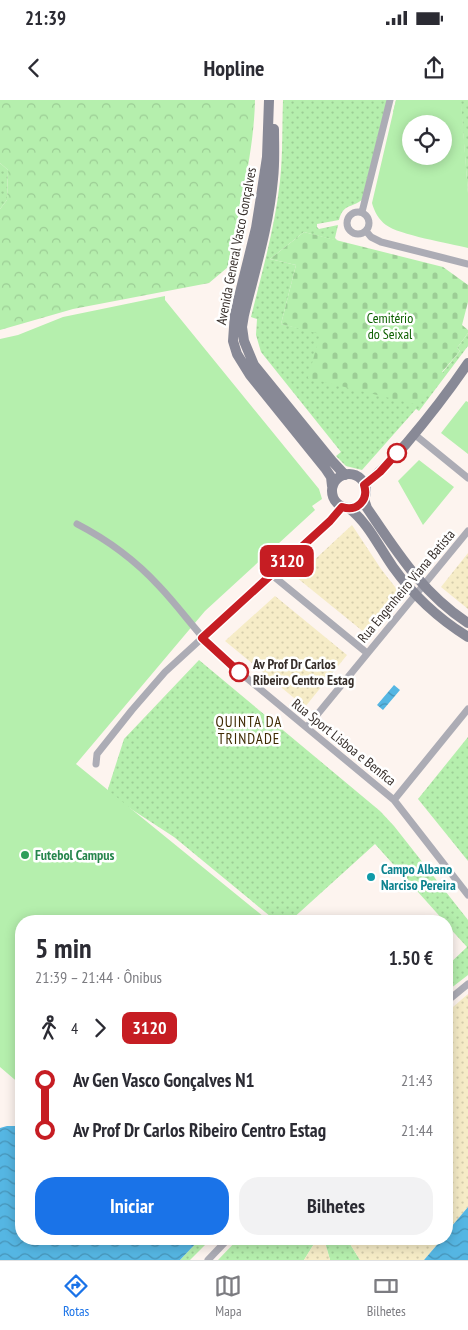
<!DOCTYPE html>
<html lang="pt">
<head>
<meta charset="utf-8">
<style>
  body { margin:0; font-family:"PT Sans Narrow",sans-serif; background:#f2f2f3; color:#2b2b33; height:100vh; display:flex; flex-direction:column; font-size:19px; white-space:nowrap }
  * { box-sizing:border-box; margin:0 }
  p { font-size:16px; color:#7c7c81 }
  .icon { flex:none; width:28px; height:28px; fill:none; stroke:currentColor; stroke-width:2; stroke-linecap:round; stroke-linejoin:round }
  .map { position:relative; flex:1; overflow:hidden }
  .sheet { position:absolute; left:15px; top:815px; width:438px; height:330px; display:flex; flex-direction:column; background:#fff; border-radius:20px; box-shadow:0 2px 12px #0003 }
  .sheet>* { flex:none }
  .badge { padding:0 10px; border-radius:8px; font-size:18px; line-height:32px }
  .buttons { position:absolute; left:402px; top:15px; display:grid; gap:10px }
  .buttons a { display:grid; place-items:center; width:50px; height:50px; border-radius:50%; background:#fff; box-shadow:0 2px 12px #0003; font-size:25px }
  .map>.badge { position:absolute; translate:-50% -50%; box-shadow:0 0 0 2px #fff }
  .legs { display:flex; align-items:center; gap:8px; height:55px; padding:0 20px; font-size:16px }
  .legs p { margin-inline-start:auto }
  .overview { display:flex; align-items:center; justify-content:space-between; height:85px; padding:0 20px }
  h1 { font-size:28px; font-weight:700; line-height:38px }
  .cta { display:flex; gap:10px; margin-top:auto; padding:10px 20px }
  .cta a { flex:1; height:58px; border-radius:20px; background:#1a73e8; color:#fff; font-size:20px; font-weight:700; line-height:58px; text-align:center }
  .cta a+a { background:#f2f2f3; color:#2b2b33 }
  ul { padding:0 20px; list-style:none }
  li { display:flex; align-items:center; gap:18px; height:50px; font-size:19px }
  li i { display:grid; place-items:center; width:8px; height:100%; margin:0 6px; background:currentColor }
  li i::after { content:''; width:12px; height:12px; margin:-6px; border:4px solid; border-radius:50%; background:#fff }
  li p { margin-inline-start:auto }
  li:first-child i { background:linear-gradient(#0000 50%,currentColor 0) }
  li:last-child i { background:linear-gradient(currentColor 50%,#0000 0) }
  .status { display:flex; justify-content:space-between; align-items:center; height:35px; padding:0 25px; background:#fff; direction:ltr }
  .status svg { height:14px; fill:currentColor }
  header { display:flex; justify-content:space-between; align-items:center; height:65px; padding:0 20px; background:#fff; font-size:22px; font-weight:700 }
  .menu { display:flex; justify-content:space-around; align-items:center; height:70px; border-top:1px solid #e1e1e2; background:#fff; font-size:14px; color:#7c7c81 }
  .menu a { display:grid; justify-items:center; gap:2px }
  .menu .active { color:#1a73e8 }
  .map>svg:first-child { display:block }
</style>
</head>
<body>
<div class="status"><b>21:39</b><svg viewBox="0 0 49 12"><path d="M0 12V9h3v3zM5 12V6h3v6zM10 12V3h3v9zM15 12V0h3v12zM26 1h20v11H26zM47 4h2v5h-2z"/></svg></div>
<header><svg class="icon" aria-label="back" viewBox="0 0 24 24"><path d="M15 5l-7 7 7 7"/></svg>Hopline<svg class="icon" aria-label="share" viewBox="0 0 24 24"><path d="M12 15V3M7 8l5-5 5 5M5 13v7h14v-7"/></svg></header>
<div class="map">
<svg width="468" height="1160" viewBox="0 0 468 1160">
  <defs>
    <pattern id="grass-dots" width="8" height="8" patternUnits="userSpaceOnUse" patternTransform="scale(1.25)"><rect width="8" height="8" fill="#b5efad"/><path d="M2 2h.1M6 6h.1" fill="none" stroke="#9ccd95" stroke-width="1.8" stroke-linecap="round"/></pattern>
    <pattern id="forest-crowns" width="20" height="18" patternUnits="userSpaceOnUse" patternTransform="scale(1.25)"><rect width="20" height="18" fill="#b5efad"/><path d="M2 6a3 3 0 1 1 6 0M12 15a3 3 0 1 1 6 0" fill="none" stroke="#9ccd95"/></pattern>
    <pattern id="sand-dots" width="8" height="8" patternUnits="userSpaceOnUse" patternTransform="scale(1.25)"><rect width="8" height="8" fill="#f6ecc7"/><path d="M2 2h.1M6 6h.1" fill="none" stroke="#d4cbab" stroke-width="1.8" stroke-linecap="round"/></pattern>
    <pattern id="cemetery-stones" width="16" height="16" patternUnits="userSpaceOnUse" patternTransform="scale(1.25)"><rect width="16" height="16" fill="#b5efad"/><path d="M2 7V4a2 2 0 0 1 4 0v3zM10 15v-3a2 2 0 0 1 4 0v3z" fill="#9ccd95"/></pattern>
    <pattern id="water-waves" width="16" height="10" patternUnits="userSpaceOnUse" patternTransform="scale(1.25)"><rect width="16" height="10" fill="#55b6e3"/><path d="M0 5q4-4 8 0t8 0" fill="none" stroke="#4794b8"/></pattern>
  </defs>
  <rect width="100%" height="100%" fill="#fdf4ef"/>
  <path fill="url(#grass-dots)" d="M283,0H387L362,100C351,108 343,104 339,120L317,124V127L319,129L338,125L335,138L338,141L304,132L270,159L296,165L281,224L321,233L309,278L444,274L442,273L460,251L457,248L468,233V246L419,311L416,309L362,370L346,366L336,356L341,352L261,252L256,235L257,219L251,217C262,172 275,127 280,81C283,54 282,27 283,0Z
    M396,0H468V93L461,6L393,12Z
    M0,63L8,70L7,100L0,109Z
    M199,560L380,711L394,726L468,820V875L446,892V867L467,847L446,824V821H444L375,744L290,821H276L174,737L108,694V689L124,639Z
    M468,637V761L418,699Z
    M200,1139H211L190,1160H180Z
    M238,1139H317L304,1160H218Z
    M324,1139H347L360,1160H330Z"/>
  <path fill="url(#forest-crowns)" d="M0,0H255C254,54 238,113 228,167L209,183L73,209L0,230V109L7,100L8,70L0,63Z"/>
  <path fill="url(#sand-dots)" d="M352,425L381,469L399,492L365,533L296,477Z
    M468,453V509L441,487Z
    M275,496L347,555L305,607L225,541Z
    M468,894V1107L446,1133V913Z
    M317,1139H324L330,1160H304Z
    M347,1139H442L424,1160H360Z"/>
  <path fill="url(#cemetery-stones)" d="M304,132L443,167L468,185V202L462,225L468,230V233L457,248L460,251L442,272L445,274L418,305L308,278L320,234L281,224L296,165L270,159Z"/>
  <path fill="#b5efad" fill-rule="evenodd" d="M396,0H461L468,93V148C449,143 399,135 386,125C379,120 374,111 372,103ZM411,24H444V56H411Z
    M165,196V200L319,389L322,399L312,406L315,410L205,511L76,664L269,821H21V985L0,967V239L18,235L63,217Z
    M466,301L468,302V354L441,333Z
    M419,360L454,387L423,425L398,381Z"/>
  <path fill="url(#water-waves)" d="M394,585L400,590L383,610L377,605Z
    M7,1026H21V1139H200L180,1160H0V1028Z
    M468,1107V1160H424L442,1139H446V1133Z"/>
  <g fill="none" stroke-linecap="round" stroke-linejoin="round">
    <path stroke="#acacb5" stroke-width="7" d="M347 123a11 11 0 1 1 22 0a11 11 0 1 1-22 0Z
      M362,112L390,0
      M366,131L371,137L381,142L468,164
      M414,334L468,378
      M77,424C106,439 136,461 159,486C180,508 197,533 219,555L394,700L468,795
      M272,475L367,553
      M307,627L468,431
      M96,664L97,654L132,610L165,572L330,421L342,407
      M394,700L468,609
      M446,902L468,884
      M208,1160L228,1139"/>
    <path stroke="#888996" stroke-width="10" d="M269,0L267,57L260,103L256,128L235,213L233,241L237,254L250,275L325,368L331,377L332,386
      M274,29C274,46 275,62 273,79C269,125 255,170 244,215L242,227L244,241L254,265L332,361L345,375
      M332 391a17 17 0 1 1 34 0a17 17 0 1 1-34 0Z
      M364,385C380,373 393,358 406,344C428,318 449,291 468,263
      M364,399L367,408C397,452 422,493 468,523
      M350,409C368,423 379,447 393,467C413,495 439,519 468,537"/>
  </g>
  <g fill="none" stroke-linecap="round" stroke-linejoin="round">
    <g stroke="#fff" stroke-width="11">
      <path id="line-1" d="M239,572L202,538L330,421L342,407C357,412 369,400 364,385L380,372L397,353"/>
    </g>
    <use href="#line-1" stroke="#c61d23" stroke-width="8"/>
  </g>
  <g fill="#fff" stroke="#c61d23" stroke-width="2.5">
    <circle cx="397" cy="353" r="9"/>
    <circle cx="239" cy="572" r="9"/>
  </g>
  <circle fill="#2e9e5b" stroke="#fff" stroke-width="2" cx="25" cy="755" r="5"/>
  <circle fill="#0f9aa8" stroke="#fff" stroke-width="2" cx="371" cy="777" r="5"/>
  <g text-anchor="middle" stroke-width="5" stroke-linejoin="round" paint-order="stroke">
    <g font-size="14" fill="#362e2a" stroke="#fff">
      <text transform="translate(236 146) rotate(-79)" y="5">Avenida General Vasco Gonçalves</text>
      <text transform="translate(406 486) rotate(-50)" y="5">Rua Engenheiro Viana Batista</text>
      <text transform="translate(344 642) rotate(39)" y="5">Rua Sport Lisboa e Benfica</text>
    </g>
    <g font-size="14" fill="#0f6103" stroke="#fff">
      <text x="390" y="223">Cemitério<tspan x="390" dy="16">do Seixal</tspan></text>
    </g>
    <g font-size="14" font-weight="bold" fill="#362e2a" stroke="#fff" text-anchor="start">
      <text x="253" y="569">Av Prof Dr Carlos<tspan x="253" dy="16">Ribeiro Centro Estag</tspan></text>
    </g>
    <g font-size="14" font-weight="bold" fill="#27864d" stroke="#fff" text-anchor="start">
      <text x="35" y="760">Futebol Campus</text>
    </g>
    <g font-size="14" font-weight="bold" fill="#0d838f" stroke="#fff" text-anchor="start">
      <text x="381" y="774">Campo Albano<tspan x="381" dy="16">Narciso Pereira</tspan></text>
    </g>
    <g font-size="15" letter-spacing="1" fill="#3f2a03" stroke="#fff">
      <text x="249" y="627">QUINTA DA<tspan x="249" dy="17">TRINDADE</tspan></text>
    </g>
  </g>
</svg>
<div class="buttons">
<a><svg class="icon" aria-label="locate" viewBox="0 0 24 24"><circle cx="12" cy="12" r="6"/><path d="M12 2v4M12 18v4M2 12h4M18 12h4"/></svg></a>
</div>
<b class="badge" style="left:287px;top:461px;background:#c61d23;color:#fff">3120</b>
<section class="sheet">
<div class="overview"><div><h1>5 min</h1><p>21:39 – 21:44 · Ônibus</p></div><b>1.50 €</b></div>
<div class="legs"><svg class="icon" aria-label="walk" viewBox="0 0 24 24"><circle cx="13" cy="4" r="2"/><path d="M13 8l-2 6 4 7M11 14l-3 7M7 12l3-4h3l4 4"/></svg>4<svg class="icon" aria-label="forward" viewBox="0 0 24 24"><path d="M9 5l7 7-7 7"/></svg><b class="badge" style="background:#c61d23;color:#fff">3120</b></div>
<ul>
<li><i style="color:#c61d23"></i><b>Av Gen Vasco Gonçalves N1</b><p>21:43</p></li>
<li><i style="color:#c61d23"></i><b>Av Prof Dr Carlos Ribeiro Centro Estag</b><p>21:44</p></li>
</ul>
<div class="cta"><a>Iniciar</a><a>Bilhetes</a></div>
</section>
</div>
<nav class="menu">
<a class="active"><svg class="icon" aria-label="directions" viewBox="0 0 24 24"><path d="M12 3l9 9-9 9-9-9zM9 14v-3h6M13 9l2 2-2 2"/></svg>Rotas</a>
<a><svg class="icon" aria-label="map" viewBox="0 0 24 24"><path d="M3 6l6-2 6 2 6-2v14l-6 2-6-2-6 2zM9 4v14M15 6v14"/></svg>Mapa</a>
<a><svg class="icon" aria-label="tickets" viewBox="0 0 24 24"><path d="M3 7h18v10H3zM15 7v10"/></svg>Bilhetes</a>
</nav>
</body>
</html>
